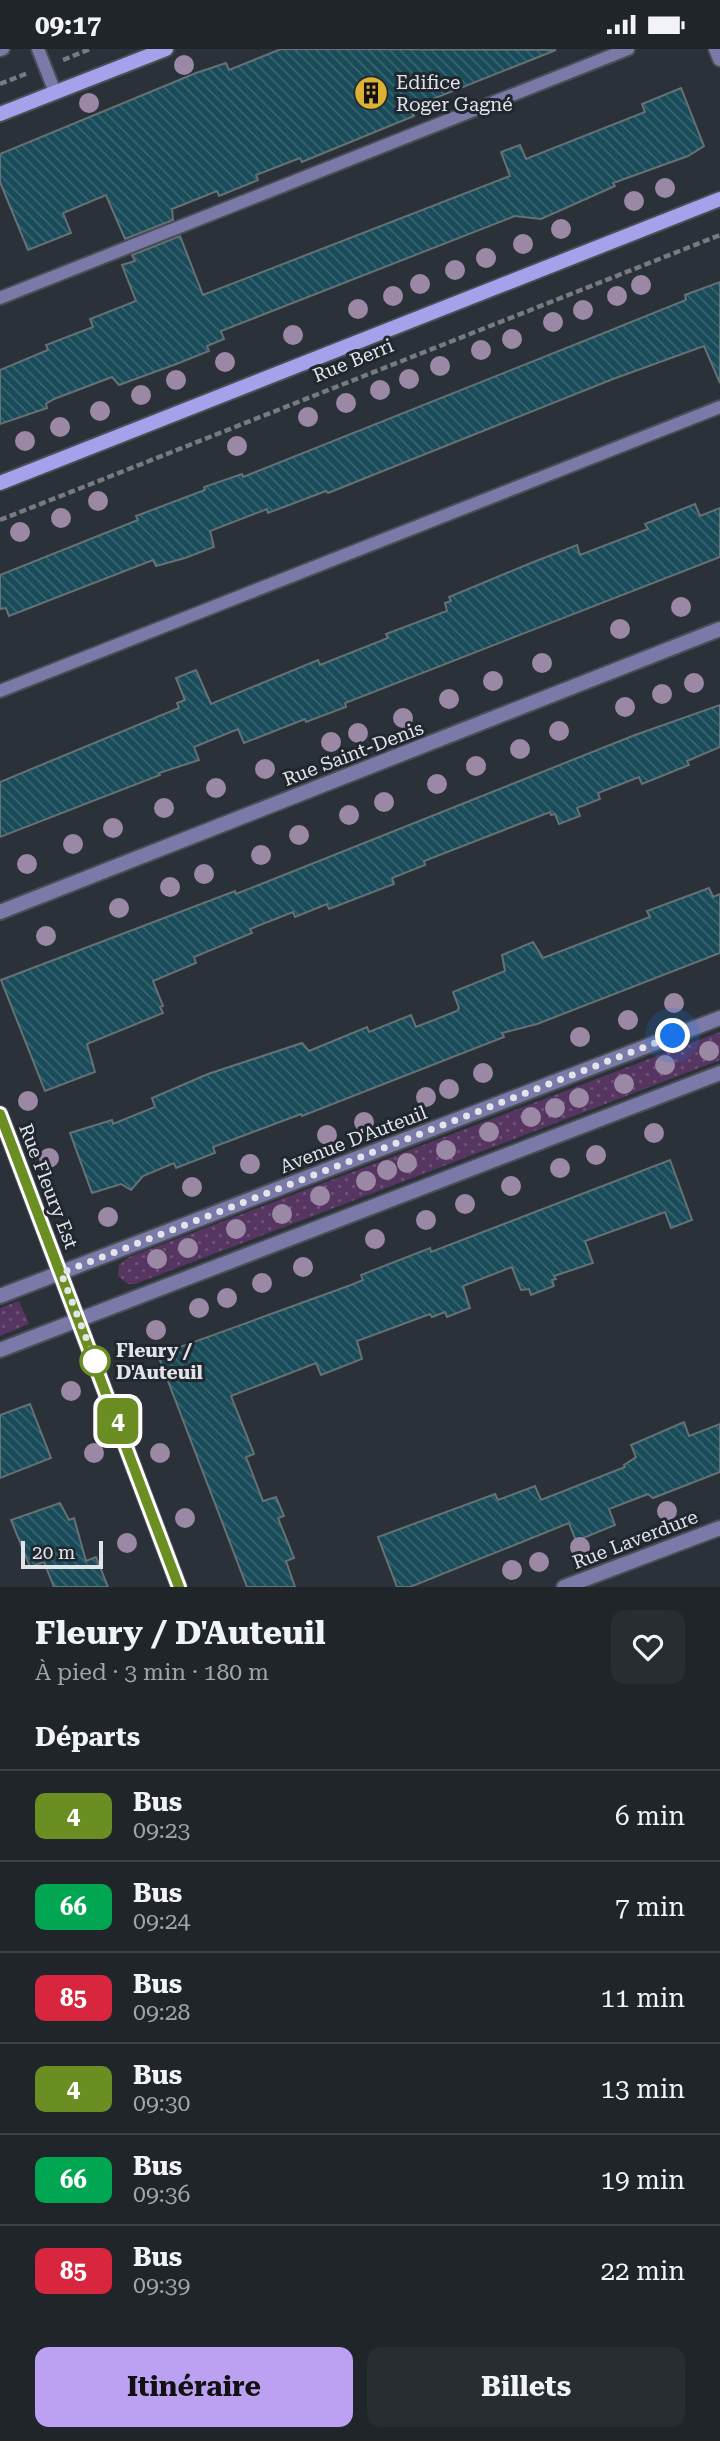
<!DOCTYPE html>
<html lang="fr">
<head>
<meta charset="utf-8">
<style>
  body { margin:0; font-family:"Roboto Serif",serif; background:#282d32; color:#f1f3f6; height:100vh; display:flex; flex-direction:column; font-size:26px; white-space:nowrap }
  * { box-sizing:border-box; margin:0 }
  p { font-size:23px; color:#a2a5a8 }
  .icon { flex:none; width:38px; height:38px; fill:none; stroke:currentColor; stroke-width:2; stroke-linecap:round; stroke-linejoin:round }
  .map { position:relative; height:1538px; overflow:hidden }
  .drawer { display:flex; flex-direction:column; background:#20252a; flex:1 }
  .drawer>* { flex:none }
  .badge { padding:0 14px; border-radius:10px; font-size:24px; line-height:46px }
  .scale { position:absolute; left:21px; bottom:18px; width:82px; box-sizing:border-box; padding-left:7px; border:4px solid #e1e4e9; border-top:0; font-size:19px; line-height:24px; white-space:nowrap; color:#e1e4e9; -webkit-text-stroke:5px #21272e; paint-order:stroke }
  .you { position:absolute; width:35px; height:35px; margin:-18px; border:5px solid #fff; border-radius:50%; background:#1a73e8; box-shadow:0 0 0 10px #1a73e833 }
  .map>.badge { position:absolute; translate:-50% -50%; box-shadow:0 0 0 4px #fff }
  h2 { padding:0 35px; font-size:26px; line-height:63px }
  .round { display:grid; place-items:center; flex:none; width:74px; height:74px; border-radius:14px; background:#282d32 }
  .head { display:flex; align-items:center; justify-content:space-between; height:119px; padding:0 35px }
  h1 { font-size:33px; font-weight:700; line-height:52px }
  .button { display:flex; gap:14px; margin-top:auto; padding:14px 35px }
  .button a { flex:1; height:80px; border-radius:14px; background:#bca0f2; color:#111; font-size:28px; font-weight:700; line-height:80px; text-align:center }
  .button a+a { background:#282d32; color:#f1f3f6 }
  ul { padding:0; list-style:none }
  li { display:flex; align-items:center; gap:21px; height:91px; padding:0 35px; border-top:2px solid #3d4247 }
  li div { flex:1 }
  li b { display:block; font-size:26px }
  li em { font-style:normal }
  li .badge { min-width:77px; font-weight:700; text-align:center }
  .status { display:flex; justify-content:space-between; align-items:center; height:49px; padding:0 35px; background:#20252a; direction:ltr }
  .status svg { height:19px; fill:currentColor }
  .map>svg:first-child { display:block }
</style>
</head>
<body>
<div class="status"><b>09:17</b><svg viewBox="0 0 49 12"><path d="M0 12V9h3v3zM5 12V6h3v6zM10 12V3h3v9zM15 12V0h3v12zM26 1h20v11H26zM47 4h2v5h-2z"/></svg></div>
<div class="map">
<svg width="720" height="1538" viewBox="0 0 720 1538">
  <defs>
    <pattern id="grass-dots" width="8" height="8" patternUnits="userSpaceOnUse" patternTransform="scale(1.75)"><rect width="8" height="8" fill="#573561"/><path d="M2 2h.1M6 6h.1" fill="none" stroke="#6f5278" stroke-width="1.8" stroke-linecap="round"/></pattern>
    <pattern id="building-back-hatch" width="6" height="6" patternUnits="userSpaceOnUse" patternTransform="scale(1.75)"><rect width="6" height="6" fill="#194b59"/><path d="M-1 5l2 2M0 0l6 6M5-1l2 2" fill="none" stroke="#3a6571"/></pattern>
  </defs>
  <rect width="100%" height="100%" fill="#2b3138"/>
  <path fill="url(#grass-dots)" d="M720,983V1011L135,1235H128L118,1227L119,1216L129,1208Z
    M19,1252L29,1275L0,1287V1259Z"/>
  <path fill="url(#building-back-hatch)" stroke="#667175" stroke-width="2" d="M281,0L556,1L410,59L414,67L326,103L302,113L300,109L256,126L258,131L219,147L217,142L172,160L173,171L125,190L106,146L63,164L71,184L28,201L0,133V105L196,24L226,14L229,21Z
    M681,39L704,97L688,107L613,134L615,137L541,170L515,167L221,282L224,290L207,297L209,302L179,314L119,336L112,328L54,350L46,355L47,359L0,375V321L48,301L46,296L93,278L90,270L136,252L122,216L135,212L132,206L180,187L203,246L510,127L501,103L520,96L526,110L645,63L642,55Z
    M720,233V334L704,297L613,330L328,444L326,442L268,464L267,460L210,482L214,498L185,509L156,517L153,511L9,567L6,559L0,560V526L138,471L136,467L205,441L204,438L242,425L243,428L599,286L686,251L685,246Z
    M695,455L700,467L720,459V508L345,654L346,658L306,673L305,670L244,694L238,680L194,698L199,711L159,724L160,726L0,788V733L179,659L177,654L185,651L176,629L196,621L211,655L318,611L320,616L388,589L386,585L447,562L445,554L451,552L449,548L531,514L577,496L580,506L648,480L645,475Z
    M720,656V698L687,712L689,716L642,735L639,728L598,744L600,750L577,759L580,767L559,775L555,765L551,766L550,763L424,812L425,816L392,829L394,835L329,860L327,855L295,868L293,863L250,880L252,884L194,908L196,914L153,932L163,957L160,958L163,964L87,995L95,1023L45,1042L1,931L235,842L236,845L635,686Z
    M709,839L713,848L720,845V904L537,975L502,984L504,988L302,1067L301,1065L213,1098L215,1104L176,1119L174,1114L143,1127L131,1141L121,1135L92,1144L70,1084L112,1071L113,1075L155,1058L152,1049L208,1025L302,994L309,1002L367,978L369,983L411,966L416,978L457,962L459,959L453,943L505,922L502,906L533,893L543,909L650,868L647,862Z
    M670,1111L692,1171L671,1179L665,1163L585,1192L593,1214L554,1227L556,1230L552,1231L554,1237L531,1246L529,1240L521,1241L512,1218L463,1237L470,1259L447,1268L445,1263L432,1268L430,1265L357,1292L362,1310L321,1326L316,1314L231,1347L254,1405L246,1408L263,1452L276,1448L284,1467L278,1469L294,1509L286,1512L295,1538H247L158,1306L351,1236L363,1231L361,1226L430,1199L431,1203Z
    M30,1355L51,1409L0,1429V1366Z
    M684,1373L689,1387L720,1375V1423L653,1449L648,1445L609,1460L615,1476L576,1492L569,1474L410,1538H397L378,1488L495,1445L498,1451L535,1437L541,1451L625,1418L624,1416L636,1408L631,1396Z
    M60,1454L69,1471L74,1469L86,1512L96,1508L108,1538H54L44,1513L30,1518L11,1471Z"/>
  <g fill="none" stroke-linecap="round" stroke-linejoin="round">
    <g stroke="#484e54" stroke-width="16">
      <path id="lane" d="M38,0L55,43
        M0,1L3,0
        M0,249L628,0
        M0,642L720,358"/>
    </g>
    <g stroke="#484e54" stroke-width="18">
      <path id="street" d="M716,0L720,10
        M0,863L720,580
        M0,1247L720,969
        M0,1301L720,1024
        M564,1538L720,1479"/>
    </g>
    <g stroke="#484e54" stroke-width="18">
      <path id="secondary" d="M0,65L166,0
        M0,434L720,150
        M0,1065L179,1538"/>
    </g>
    <path stroke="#777b81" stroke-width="4.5" stroke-dasharray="7 3.5" stroke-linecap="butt" d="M63,11L90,0
      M0,35L28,24
      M0,471L720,186"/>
    <use href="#lane" stroke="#7a79a7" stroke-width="12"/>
    <use href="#street" stroke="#7a79a7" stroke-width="14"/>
    <use href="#secondary" stroke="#a5a1eb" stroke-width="14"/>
  </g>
  <g fill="#9a88a5">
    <circle cx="184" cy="16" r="10"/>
    <circle cx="89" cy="54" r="10"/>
    <circle cx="665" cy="139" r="10"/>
    <circle cx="634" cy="152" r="10"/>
    <circle cx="561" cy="180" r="10"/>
    <circle cx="523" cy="195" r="10"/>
    <circle cx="486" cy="209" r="10"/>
    <circle cx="455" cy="221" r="10"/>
    <circle cx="420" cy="235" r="10"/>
    <circle cx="641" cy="236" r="10"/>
    <circle cx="393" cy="247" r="10"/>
    <circle cx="617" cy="247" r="10"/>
    <circle cx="358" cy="260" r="10"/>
    <circle cx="583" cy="261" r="10"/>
    <circle cx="553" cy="273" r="10"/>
    <circle cx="293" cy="286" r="10"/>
    <circle cx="512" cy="290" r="10"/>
    <circle cx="481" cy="301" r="10"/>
    <circle cx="225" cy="313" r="10"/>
    <circle cx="440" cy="317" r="10"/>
    <circle cx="409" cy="330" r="10"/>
    <circle cx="176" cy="331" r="10"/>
    <circle cx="380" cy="341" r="10"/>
    <circle cx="141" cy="346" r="10"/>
    <circle cx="346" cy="354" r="10"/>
    <circle cx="100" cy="362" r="10"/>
    <circle cx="308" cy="368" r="10"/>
    <circle cx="60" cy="378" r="10"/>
    <circle cx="25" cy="392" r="10"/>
    <circle cx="237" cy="397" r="10"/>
    <circle cx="98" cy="452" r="10"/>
    <circle cx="61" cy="469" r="10"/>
    <circle cx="20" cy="483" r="10"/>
    <circle cx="681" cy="558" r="10"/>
    <circle cx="620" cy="580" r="10"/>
    <circle cx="542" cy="614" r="10"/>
    <circle cx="493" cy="632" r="10"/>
    <circle cx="694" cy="634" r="10"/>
    <circle cx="662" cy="645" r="10"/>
    <circle cx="449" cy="650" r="10"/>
    <circle cx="625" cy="658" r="10"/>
    <circle cx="403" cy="669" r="10"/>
    <circle cx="559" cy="682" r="10"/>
    <circle cx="358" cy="684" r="10"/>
    <circle cx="331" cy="693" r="10"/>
    <circle cx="520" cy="700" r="10"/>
    <circle cx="476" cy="717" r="10"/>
    <circle cx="265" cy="720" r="10"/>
    <circle cx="437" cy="735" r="10"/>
    <circle cx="216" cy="739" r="10"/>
    <circle cx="384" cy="753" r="10"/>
    <circle cx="164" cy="759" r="10"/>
    <circle cx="349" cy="766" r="10"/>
    <circle cx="113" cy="779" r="10"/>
    <circle cx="299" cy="786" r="10"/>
    <circle cx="73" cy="795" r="10"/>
    <circle cx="261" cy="806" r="10"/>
    <circle cx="27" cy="815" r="10"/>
    <circle cx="204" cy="825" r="10"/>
    <circle cx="170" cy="838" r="10"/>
    <circle cx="119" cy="859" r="10"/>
    <circle cx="46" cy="887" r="10"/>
    <circle cx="674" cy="954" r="10"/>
    <circle cx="628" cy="971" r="10"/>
    <circle cx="580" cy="988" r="10"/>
    <circle cx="709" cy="1002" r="10"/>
    <circle cx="665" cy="1016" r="10"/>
    <circle cx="483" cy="1024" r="10"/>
    <circle cx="624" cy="1035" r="10"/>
    <circle cx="449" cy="1040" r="10"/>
    <circle cx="426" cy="1048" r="10"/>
    <circle cx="579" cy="1049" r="10"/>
    <circle cx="28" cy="1052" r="10"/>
    <circle cx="555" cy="1059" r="10"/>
    <circle cx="531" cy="1068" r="10"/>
    <circle cx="364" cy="1073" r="10"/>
    <circle cx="489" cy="1083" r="10"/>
    <circle cx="654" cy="1084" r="10"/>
    <circle cx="327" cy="1086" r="10"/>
    <circle cx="446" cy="1101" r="10"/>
    <circle cx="596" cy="1106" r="10"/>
    <circle cx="49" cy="1109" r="10"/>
    <circle cx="407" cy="1114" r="10"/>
    <circle cx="250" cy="1115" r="10"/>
    <circle cx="560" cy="1119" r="10"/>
    <circle cx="387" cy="1121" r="10"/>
    <circle cx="366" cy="1132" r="10"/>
    <circle cx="511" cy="1137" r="10"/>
    <circle cx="192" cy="1138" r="10"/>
    <circle cx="320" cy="1147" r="10"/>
    <circle cx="465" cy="1155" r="10"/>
    <circle cx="282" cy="1165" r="10"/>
    <circle cx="108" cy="1168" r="10"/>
    <circle cx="426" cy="1171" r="10"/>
    <circle cx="236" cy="1180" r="10"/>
    <circle cx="375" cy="1190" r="10"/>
    <circle cx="188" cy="1199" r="10"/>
    <circle cx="157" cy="1210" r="10"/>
    <circle cx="303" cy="1218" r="10"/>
    <circle cx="262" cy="1234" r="10"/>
    <circle cx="227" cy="1249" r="10"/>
    <circle cx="199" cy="1259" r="10"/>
    <circle cx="156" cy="1281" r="10"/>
    <circle cx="71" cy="1342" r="10"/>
    <circle cx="94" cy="1404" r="10"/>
    <circle cx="160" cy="1404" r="10"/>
    <circle cx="667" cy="1462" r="10"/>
    <circle cx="185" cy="1469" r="10"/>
    <circle cx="127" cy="1494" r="10"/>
    <circle cx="580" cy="1498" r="10"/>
    <circle cx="539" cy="1513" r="10"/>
    <circle cx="512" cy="1521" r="10"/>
  </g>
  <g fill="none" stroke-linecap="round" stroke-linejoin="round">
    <g stroke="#fff" stroke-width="16">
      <path id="line" d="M0,1065L179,1538"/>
    </g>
    <use href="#line" stroke="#6b8e23" stroke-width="10"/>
    <path stroke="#e1e4e9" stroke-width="7" stroke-dasharray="0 12.6" d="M95,1312L61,1224L673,987"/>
  </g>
  <defs>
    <g id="building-disc" transform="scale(1.75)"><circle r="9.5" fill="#dcb233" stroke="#21272e"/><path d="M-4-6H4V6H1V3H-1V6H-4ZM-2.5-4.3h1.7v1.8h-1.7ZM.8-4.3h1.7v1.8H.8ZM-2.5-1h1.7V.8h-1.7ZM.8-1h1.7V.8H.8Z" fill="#111"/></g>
  </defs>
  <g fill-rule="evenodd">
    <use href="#building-disc" x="371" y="44"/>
  </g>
  <circle fill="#fff" stroke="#6b8e23" stroke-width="3.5" cx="95" cy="1312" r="14"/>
  <g text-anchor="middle" stroke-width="6" stroke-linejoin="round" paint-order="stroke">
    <g font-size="19" fill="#e1e4e9" stroke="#21272e" text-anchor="start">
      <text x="396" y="40">Edifice<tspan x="396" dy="22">Roger Gagné</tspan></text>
    </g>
    <g font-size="19" fill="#e1e4e9" stroke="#21272e">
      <text transform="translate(353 311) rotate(-22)" y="7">Rue Berri</text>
      <text transform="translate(353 704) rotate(-21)" y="7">Rue Saint-Denis</text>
      <text transform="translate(353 1090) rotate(-21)" y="7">Avenue D'Auteuil</text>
      <text transform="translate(49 1137) rotate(69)" y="7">Rue Fleury Est</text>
      <text transform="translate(635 1490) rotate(-21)" y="7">Rue Laverdure</text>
    </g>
    <g font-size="19" font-weight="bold" fill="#e1e4e9" stroke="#21272e" text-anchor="start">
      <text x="116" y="1308">Fleury /<tspan x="116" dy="22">D'Auteuil</tspan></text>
    </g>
  </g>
</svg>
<div class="scale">20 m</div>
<div class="you" style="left:673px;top:987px"></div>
<b class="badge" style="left:118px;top:1372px;background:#6b8e23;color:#fff">4</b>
</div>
<section class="drawer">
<div class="head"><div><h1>Fleury / D'Auteuil</h1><p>À pied · 3 min · 180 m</p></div><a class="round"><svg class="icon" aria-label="heart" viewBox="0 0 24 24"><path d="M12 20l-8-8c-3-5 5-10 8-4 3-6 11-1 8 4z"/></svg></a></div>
<h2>Départs</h2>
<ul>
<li><span class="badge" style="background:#6b8e23;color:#fff">4</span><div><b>Bus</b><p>09:23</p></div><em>6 min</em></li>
<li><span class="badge" style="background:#00a651;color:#fff">66</span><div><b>Bus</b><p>09:24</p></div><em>7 min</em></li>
<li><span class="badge" style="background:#d7263d;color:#fff">85</span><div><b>Bus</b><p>09:28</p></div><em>11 min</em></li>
<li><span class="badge" style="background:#6b8e23;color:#fff">4</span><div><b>Bus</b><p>09:30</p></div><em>13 min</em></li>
<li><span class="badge" style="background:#00a651;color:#fff">66</span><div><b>Bus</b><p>09:36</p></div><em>19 min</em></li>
<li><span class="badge" style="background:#d7263d;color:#fff">85</span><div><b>Bus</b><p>09:39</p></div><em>22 min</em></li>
</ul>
<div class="button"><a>Itinéraire</a><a>Billets</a></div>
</section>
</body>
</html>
